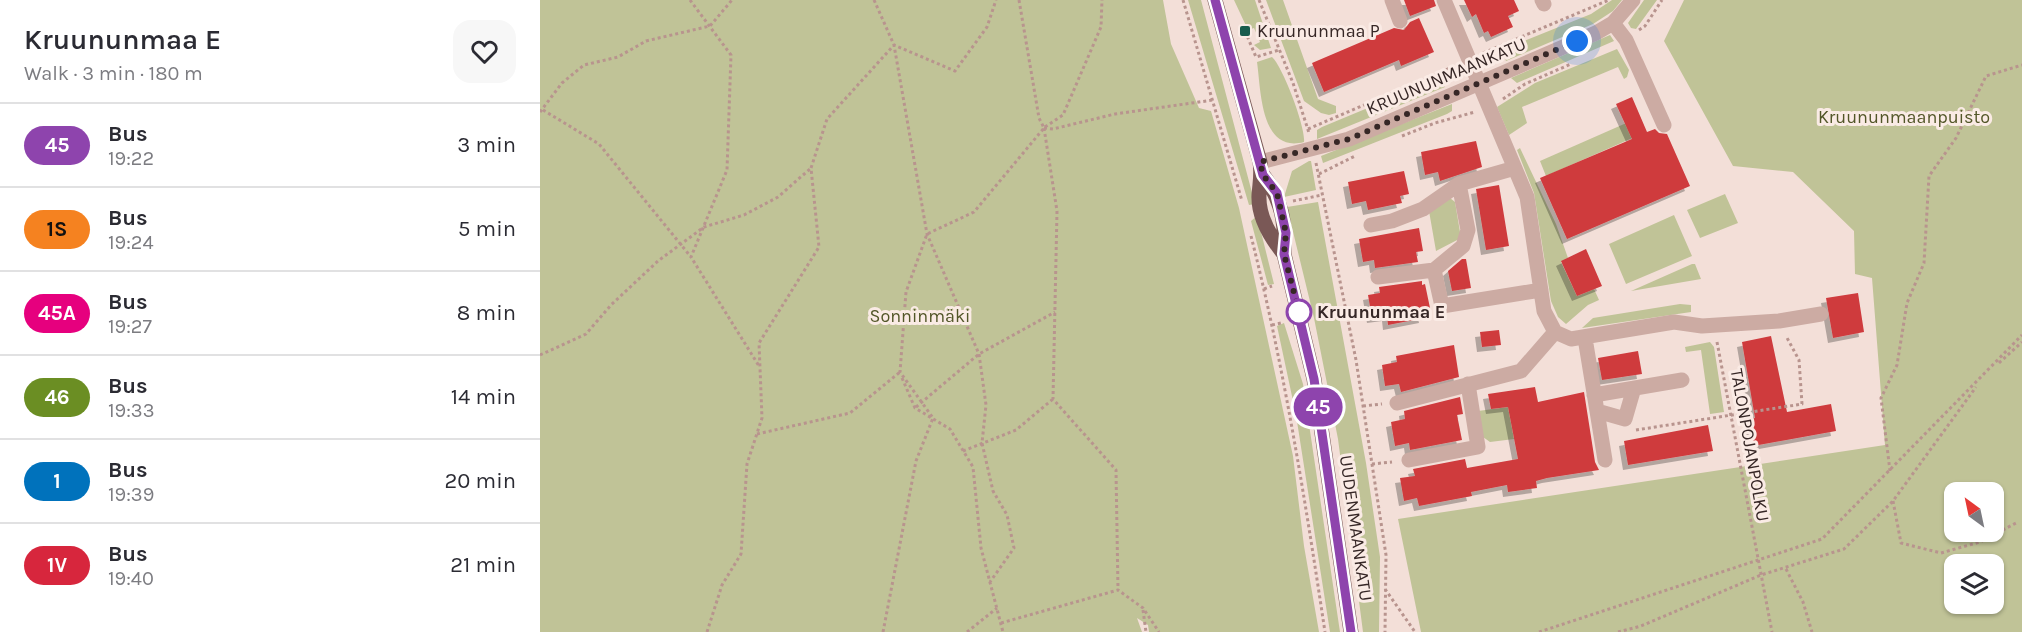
<!DOCTYPE html>
<html lang="en">
<head>
<meta charset="utf-8">
<style>
  body { margin:0; font-family:Karla,sans-serif; background:#f7f7f7; color:#2b2b33; height:100vh; display:flex; flex-direction:column; font-size:22px; white-space:nowrap }
  * { box-sizing:border-box; margin:0 }
  p { font-size:20px; color:#7c7c81 }
  .icon { flex:none; width:33px; height:33px; fill:none; stroke:currentColor; stroke-width:2; stroke-linecap:round; stroke-linejoin:round }
  .map { position:relative; flex:1; overflow:hidden }
  .details { display:flex; flex-direction:column; background:#fff; width:540px }
  .details>* { flex:none }
  .badge { padding:0 12px; border-radius:20px; font-size:21px; line-height:39px }
  .needle { width:39px; rotate:327deg }
  .tools { position:absolute; left:1404px; top:482px; display:grid; gap:12px }
  .tools a { display:grid; place-items:center; width:60px; height:60px; border-radius:12px; background:#fff; box-shadow:0 2px 4px #0004; font-size:30px }
  .you { position:absolute; width:30px; height:30px; margin:-15px; border:4px solid #fff; border-radius:50%; background:#1a73e8; box-shadow:0 0 0 9px #1a73e833 }
  .map>.badge { position:absolute; translate:-50% -50%; box-shadow:0 0 0 3px #fff }
  .round { display:grid; place-items:center; flex:none; width:63px; height:63px; border-radius:18px; background:#f7f7f7 }
  .head { display:flex; align-items:center; justify-content:space-between; height:102px; padding:0 24px }
  h1 { font-size:28px; font-weight:600; line-height:45px }
  ul { padding:0; list-style:none }
  li { display:flex; align-items:center; gap:18px; height:84px; padding:0 24px; border-top:2px solid #e1e1e2 }
  li div { flex:1 }
  li b { display:block; font-size:22px }
  li em { font-style:normal }
  li .badge { min-width:66px; font-weight:700; text-align:center }
  main { display:flex; flex:1; min-height:0 }
  .map>svg:first-child { display:block }
</style>
</head>
<body>
<main>
<section class="details">
<div class="head"><div><h1>Kruununmaa E</h1><p>Walk · 3 min · 180 m</p></div><a class="round"><svg class="icon" aria-label="heart" viewBox="0 0 24 24"><path d="M12 20l-8-8c-3-5 5-10 8-4 3-6 11-1 8 4z"/></svg></a></div>
<ul>
<li><span class="badge" style="background:#8e44ad;color:#fff">45</span><div><b>Bus</b><p>19:22</p></div><em>3 min</em></li>
<li><span class="badge" style="background:#f58220;color:#111">1S</span><div><b>Bus</b><p>19:24</p></div><em>5 min</em></li>
<li><span class="badge" style="background:#e6007e;color:#fff">45A</span><div><b>Bus</b><p>19:27</p></div><em>8 min</em></li>
<li><span class="badge" style="background:#6b8e23;color:#fff">46</span><div><b>Bus</b><p>19:33</p></div><em>14 min</em></li>
<li><span class="badge" style="background:#0072bc;color:#fff">1</span><div><b>Bus</b><p>19:39</p></div><em>20 min</em></li>
<li><span class="badge" style="background:#d7263d;color:#fff">1V</span><div><b>Bus</b><p>19:40</p></div><em>21 min</em></li>
</ul>
</section>
<div class="map">
<svg width="1482" height="632" viewBox="0 0 1482 632">
  <defs>
    <filter id="shadow"><feDropShadow dx="-5" dy="5" stdDeviation="0" flood-color="#0004"/></filter>
  </defs>
  <rect width="100%" height="100%" fill="#f3dfd8"/>
  <path fill="#c0c397" fill-rule="evenodd" d="M0,0H623L631,44L659,108L671,111L699,208L753,456L764,546L779,632H609L608,625L597,618L602,632H0Z
    M648,0H661L715,204L709,205Z
    M694,0H715L731,48L720,50L714,45L720,42L714,28L708,30Z
    M726,0H743L778,99L796,106V113L789,115L781,113L764,101Z
    M1072,0H1082L1073,11L1053,24L966,61L963,54L967,48L1051,14Z
    M1104,0H1117L1096,29L1091,28L1088,23Z
    M1144,0H1482V632H881L858,519L1345,445L1332,278L1315,274L1314,231L1253,172L1193,166L1124,41ZM1414,492H1454V531H1414ZM1414,564H1454V603H1414Z
    M1070,35L1074,41L977,83L971,78Z
    M1077,49L1089,70L1087,77L1084,79L1078,67L982,107L987,123L969,135L957,107L995,83Z
    M732,57C743,67 766,128 764,142C720,154 721,89 717,62Z
    M895,80L902,81L905,87L777,139V130L782,127Z
    M912,104V111L907,114L783,163L781,156Z
    M1100,117L1106,132L1006,176L1000,161Z
    M980,148L1016,224L1028,258L1021,262L1037,296L1054,289L1059,300L1048,305L1026,324L1018,317L1011,301L994,193L977,150Z
    M769,161H771L776,190L744,197L752,171Z
    M1185,194L1198,223L1160,238L1147,210Z
    M910,198L915,202L921,238L896,251L889,211Z
    M778,202L826,463L840,557L839,632H823L798,439L774,318L747,207Z
    M1134,215L1152,256L1086,284L1069,244Z
    M717,216L734,284L728,285L711,221Z
    M1152,264H1155L1161,279L1091,291Z
    M1140,304L1151,305V312L1042,328L1053,318Z
    M744,323L763,384L800,632H790L756,415L737,326Z
    M1170,342L1174,347L1184,412L1170,414L1161,350L1146,352L1145,347Z
    M968,407L974,439L950,442L943,437L938,411Z"/>
  <path fill="#cf3a3e" filter="url(#shadow)" d="M864,0H894L896,6L870,16Z
    M924,0H974L979,11L968,16L973,27L951,37L948,31L944,33L936,14L932,17Z
    M879,18L894,52L861,66L859,60L784,92L772,63L854,28L864,30L870,22Z
    M1092,97L1107,132L1115,129L1119,133L1127,134L1150,186L1027,239L1000,178L1092,139L1076,104Z
    M936,141L942,167L900,181L898,172L885,175L881,152Z
    M864,171L869,194L860,196L862,203L828,210L826,201L812,204L808,182Z
    M959,185L969,246L946,250L936,189Z
    M879,228L883,251L876,252L878,262L835,268L834,260L823,262L819,239Z
    M1046,249L1062,286L1037,296L1021,261Z
    M922,259H926L931,288L912,291L908,271Z
    M882,281V285L885,284L890,308L882,310L884,318L848,325L847,316L832,318L828,295L840,293L839,287Z
    M1318,293L1324,332L1293,338L1286,298Z
    M959,330L961,345L942,347L940,332Z
    M1231,336L1247,412L1291,404L1296,431L1213,446L1208,419L1215,418L1202,342Z
    M914,345L919,377L861,392L859,384L845,386L842,365L857,362L856,356Z
    M1098,351L1102,374L1062,380L1058,358Z
    M995,387L998,402L1044,392L1055,462L1059,470L1007,478L996,481L997,488L968,492L967,485L931,492L932,496L879,506L877,498L864,501L860,478L875,476L873,469L925,459L927,468L978,459L968,407L951,409L948,394Z
    M920,397L923,414L917,415L922,440L870,450L869,443L855,446L851,422L865,419L864,411Z
    M1168,425L1173,451L1088,465L1084,441Z"/>
  <g fill="none" stroke-linecap="round" stroke-linejoin="round">
    <path stroke="#b8948e" stroke-width="3" stroke-dasharray="3 3" stroke-linecap="butt" d="M150,0L191,55L187,170L151,257L219,366
      M334,0L354,45L387,234L439,354L446,405L442,443L453,491L467,515L474,548L450,582
      M643,0L702,201
      M719,0L753,83L769,133
      M1099,30L1105,26L1122,0
      M705,31L716,57L739,50
      M943,53L1069,0
      M963,99L985,84L1031,64
      M3,110L59,144L151,257
      M0,112L22,83L44,65L78,57L106,41L170,26L192,0
      M505,127L523,115L561,27L562,0
      M504,128L517,211L513,399L576,470L578,590
      M504,128L513,129L575,114L673,100
      M768,129L915,66
      M862,136L895,123L935,112
      M776,163L816,360L846,555L845,632
      M779,174L815,156
      M753,201L782,195
      M711,236C744,366 765,499 785,632
      M724,289L732,286
      M732,325L741,323
      M1177,342L1232,632
      M0,355L46,334L71,305L118,261L164,227L204,215L238,197L271,168
      M1459,363L1482,342
      M362,378L375,408L410,429L433,467L441,548L463,632
      M823,406L842,404
      M376,407L439,354L515,312
      M1096,430L1262,404L1259,360L1246,336
      M217,434L310,413L360,372
      M423,451L476,430L513,399
      M832,464L852,462
      M1350,471L1341,398L1357,365L1367,303L1384,263L1389,176L1416,138L1446,76L1482,65
      M1353,501L1361,543L1401,553L1440,542L1476,523
      M1246,569L1263,602L1272,632
      M845,589L875,632
      M603,610L606,632
      M461,623L578,590L603,608L619,632
      M167,632L182,585L201,554L207,464L222,418L219,343L279,247L271,168L287,119L354,45L415,71L447,27L456,0
      M343,632L376,461L393,418L360,372L366,292L387,234L434,212L504,128L499,118L479,0
      M427,632L457,608
      M999,632L1282,539L1482,335
      M1078,632L1101,626L1221,575L1304,549L1353,501L1436,387"/>
    <path stroke="#ccaba3" stroke-width="15" d="M852,0L860,21
      M904,0L987,197L1004,311L1015,332L1031,339L1134,322L1162,326L1239,321L1281,314
      M1002,0L1004,4
      M1073,23L1086,40L1124,125
      M720,162L809,139L1056,33L1073,23L1093,0
      M831,225L852,221L883,209L919,184L975,168
      M894,270L902,306L1001,290
      M838,277L894,270L923,246L928,230L919,184
      M1045,338L1065,460
      M1054,395L1142,380
      M857,403L981,371L1015,332
      M1057,411L1085,419L1094,388
      M869,460L938,447L928,384"/>
    <path stroke="#7a5856" stroke-width="15" d="M675,0L720,162C722,174 720,182 719,195C718,216 731,238 744,254
      M723,175C742,200 746,223 744,254L774,379L811,632"/>
  </g>
  <g fill="none" stroke-linecap="round" stroke-linejoin="round">
    <g stroke="#fff" stroke-width="14">
      <path id="line" d="M675,0L723,175L737,193L746,233L744,254L774,379L811,632"/>
    </g>
    <use href="#line" stroke="#8e44ad" stroke-width="9"/>
    <path stroke="#362726" stroke-width="6" stroke-dasharray="0 10.8" d="M759,312L744,254L746,233L737,193L723,175L720,162L809,139L1037,41"/>
  </g>
  <rect fill="#185b4d" stroke="#faebe5" stroke-width="2" x="699" y="25" width="12" height="12" rx="3"/>
  <circle fill="#fff" stroke="#8e44ad" stroke-width="3" cx="759" cy="312" r="12"/>
  <g text-anchor="middle" stroke-width="6" stroke-linejoin="round" paint-order="stroke">
    <g font-size="18" fill="#362726" stroke="#faebe5" text-anchor="start">
      <text x="717" y="37">Kruununmaa P</text>
    </g>
    <g font-size="18" fill="#362726" stroke="#faebe5">
      <text transform="translate(906 76) rotate(-23)" y="6">KRUUNUNMAANKATU</text>
      <text transform="translate(1210 445) rotate(80)" y="6">TALONPOJANPOLKU</text>
      <text transform="translate(816 528) rotate(82)" y="6">UUDENMAANKATU</text>
    </g>
    <g font-size="18" fill="#525628" stroke="#faebe5">
      <text x="1364" y="123">Kruununmaanpuisto</text>
      <text x="380" y="322">Sonninmäki</text>
    </g>
    <g font-size="18" font-weight="bold" fill="#362726" stroke="#faebe5" text-anchor="start">
      <text x="777" y="318">Kruununmaa E</text>
    </g>
  </g>
</svg>
<div class="tools">
<a><svg class="needle" viewBox="-14 -14 28 28"><path d="M0-13l5 13h-10z" fill="#e53935"/><path d="M0 13l5-13h-10z" fill="#7c7c81"/></svg></a>
<a><svg class="icon" aria-label="layers" viewBox="0 0 24 24"><path d="M12 4l9 5-9 5-9-5zM3 14l9 5 9-5"/></svg></a>
</div>
<div class="you" style="left:1037px;top:41px"></div>
<b class="badge" style="left:778px;top:407px;background:#8e44ad;color:#fff">45</b>
</div>
</main>
</body>
</html>
